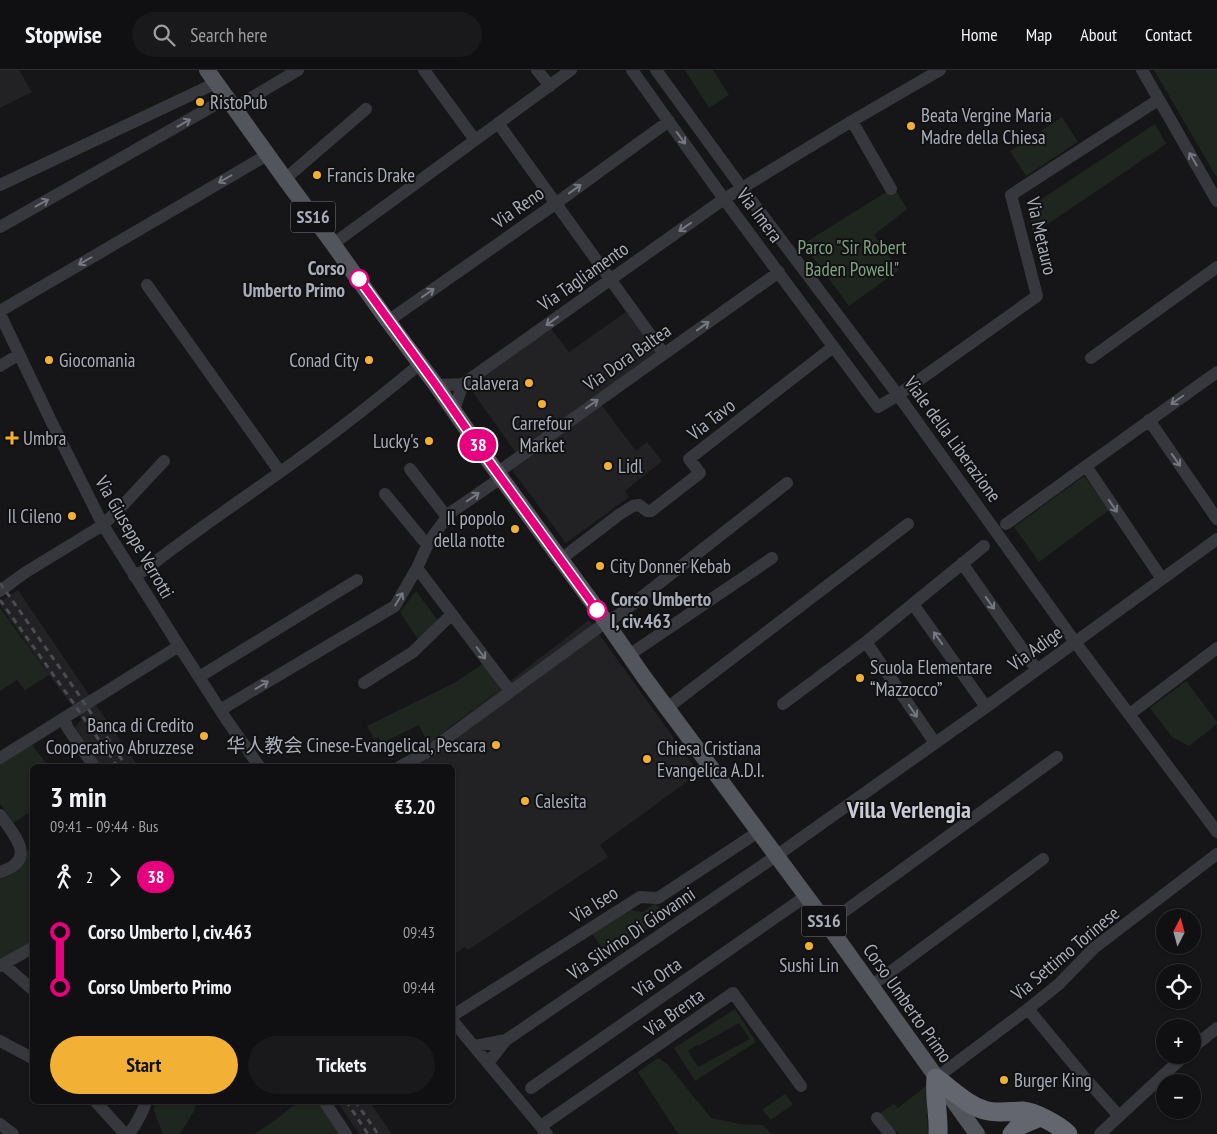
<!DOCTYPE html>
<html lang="en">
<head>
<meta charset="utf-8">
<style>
  body { margin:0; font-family:"PT Sans Narrow","Noto Sans SC",sans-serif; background:#19191b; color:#f1f3f6; height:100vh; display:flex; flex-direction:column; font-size:19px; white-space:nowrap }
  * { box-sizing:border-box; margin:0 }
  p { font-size:16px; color:#9c9d9f }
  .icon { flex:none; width:28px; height:28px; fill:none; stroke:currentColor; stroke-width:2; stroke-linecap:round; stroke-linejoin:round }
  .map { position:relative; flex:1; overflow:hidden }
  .sheet { position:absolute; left:30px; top:694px; width:425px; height:340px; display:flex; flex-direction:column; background:#101012; border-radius:8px; box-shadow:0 1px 4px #0004,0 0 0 1px #303032 }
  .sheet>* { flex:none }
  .badge { padding:0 10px; border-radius:16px; font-size:18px; line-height:32px }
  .needle { width:32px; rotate:6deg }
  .fabs { position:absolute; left:1156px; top:839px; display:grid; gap:10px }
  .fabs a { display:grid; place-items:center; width:45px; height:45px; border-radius:50%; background:#101012; box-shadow:0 1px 4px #0004,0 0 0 1px #303032; font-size:25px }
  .map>.badge { position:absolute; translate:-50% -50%; box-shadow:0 0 0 2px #fff }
  .legs { display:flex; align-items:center; gap:8px; height:55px; padding:0 20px; font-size:16px }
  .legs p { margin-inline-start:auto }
  .head { display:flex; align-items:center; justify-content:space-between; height:85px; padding:0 20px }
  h1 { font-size:28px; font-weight:600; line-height:38px }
  .cta { display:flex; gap:10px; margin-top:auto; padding:10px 20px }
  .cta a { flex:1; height:58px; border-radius:30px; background:#f2b134; color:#111; font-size:20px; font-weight:600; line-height:58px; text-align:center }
  .cta a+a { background:#19191b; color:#f1f3f6 }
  ul { padding:0 20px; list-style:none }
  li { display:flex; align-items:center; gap:18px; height:55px; font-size:19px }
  li i { display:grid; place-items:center; width:8px; height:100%; margin:0 6px; background:currentColor }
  li i::after { content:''; width:12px; height:12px; margin:-6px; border:4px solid; border-radius:50%; background:#101012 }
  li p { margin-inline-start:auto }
  li:first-child i { background:linear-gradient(#0000 50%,currentColor 0) }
  li:last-child i { background:linear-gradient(currentColor 50%,#0000 0) }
  header { display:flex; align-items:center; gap:30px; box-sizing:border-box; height:70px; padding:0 25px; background:#101012; border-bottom:1px solid #303032 }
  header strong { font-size:24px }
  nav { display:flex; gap:28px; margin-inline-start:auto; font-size:18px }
  .search { width:350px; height:45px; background:#19191b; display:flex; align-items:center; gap:12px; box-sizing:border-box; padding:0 18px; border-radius:28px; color:#9c9d9f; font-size:19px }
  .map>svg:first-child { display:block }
</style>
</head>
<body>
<header>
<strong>Stopwise</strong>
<div class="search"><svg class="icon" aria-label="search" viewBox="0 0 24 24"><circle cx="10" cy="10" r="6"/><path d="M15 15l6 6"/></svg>Search here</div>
<nav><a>Home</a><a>Map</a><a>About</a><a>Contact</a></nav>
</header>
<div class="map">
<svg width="1217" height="1064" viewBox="0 0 1217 1064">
  <rect width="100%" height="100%" fill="#161618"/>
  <path fill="#222225" d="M0,0H19L32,22L0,38Z
    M626,242L656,283L516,383L467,314L549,256L569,282Z
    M600,333L636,381L647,372L662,391L625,421L629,427L566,473L512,400Z
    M18,520L96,635L138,696H101L75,657L82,649L49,605L0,535V532Z
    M589,550L699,703L600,775L608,787L468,880L465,877L453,885L452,696H387L424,678Z
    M337,1031H369L392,1064H359Z"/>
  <path fill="#1e261f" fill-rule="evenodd" d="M685,0H713L729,25L709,38Z
    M1154,0H1217V108Z
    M1062,47L1078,72L1026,106L1010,81Z
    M1155,54L1166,74L1033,164L1028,138Z
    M894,117L907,139L874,165L899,200L849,236L803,174Z
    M1084,406L1109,440L1039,492L1014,457Z
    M416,521L439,552L419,571L400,542Z
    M0,538L49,605L25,620L17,610L0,621Z
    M484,593L501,618L428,674L419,655L382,673L378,667L374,669L367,656L454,613Z
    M1186,611L1217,652V654L1189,676L1172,667L1150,638Z
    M31,673L48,696H32V741L13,753L0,733V692Z
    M32,778V873L0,889V806L24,783Z
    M655,833L666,846L608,886L592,864L631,840L643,842Z
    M735,939L756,972L695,1011L674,978ZM739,953L750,969L698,997L688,981L697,975L698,976Z
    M658,988L667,994L711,1048L740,1054L763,1055L771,1064H678L638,1002Z
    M926,1016L928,1064H900L882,1051L877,1045L894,1034L898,1038Z
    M785,1024L792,1033V1035L771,1050L763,1041V1039Z
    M155,1031H197L194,1041L180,1064H163L154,1041Z
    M299,1031H319L342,1064H254L273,1052Z"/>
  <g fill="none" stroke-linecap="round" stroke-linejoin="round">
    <path stroke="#37383d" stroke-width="12" d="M424,0L475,70
      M537,0L550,16
      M632,0L724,129L878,337L898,325L1037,226L1011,125L1158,30
      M656,0L742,118L898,325L1075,572L1217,762
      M1142,0L1217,131
      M234,38L298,0
      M852,51L891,119
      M498,53L664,284
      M285,109L366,39
      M0,115L216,13
      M0,157L227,28
      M333,174L571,0
      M147,215L280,402
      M0,241L267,85
      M0,244L52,353L103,455L179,576L226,649L259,696
      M388,251L555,134L669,51
      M1091,288L1217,197
      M0,296L18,285
      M436,315L463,314L724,129L852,51L940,0
      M454,340L463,314
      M1149,350L1217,449
      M1086,396L1162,509
      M410,399L447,447
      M497,403L779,202
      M385,424L423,470
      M1006,454L1086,396L1217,302
      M433,466L450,443L501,408
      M561,489L620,444L633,436L639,435L647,441H651L700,403L689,389L833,277
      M962,493L1037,600
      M417,498L510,621
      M134,506L145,500C199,457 257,420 312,379C349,352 385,323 420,294
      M0,521L26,502L103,455L124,434L164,391
      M913,534L986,637
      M866,572L935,673
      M629,585L772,488
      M199,607L357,510
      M364,613L413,582L452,544
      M783,634L866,572L984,476
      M667,638L908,454
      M220,640L395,536L417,498L427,476
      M1135,640L1217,578
      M65,648L67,657L94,696
      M0,688L179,576
      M401,696L429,681L606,552L620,544L787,413
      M0,745C15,766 38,790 0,802
      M827,854L1057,687
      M3,894L32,919
      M0,896L32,878
      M871,916L1043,789
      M1028,939L1085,1008L1119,1046
      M452,946L640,827L658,828L758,762
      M452,950L547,1064
      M0,971L32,988
      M475,976L506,970
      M1192,978L1217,958
      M488,993L506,970L776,786L986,637L1217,469
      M936,1008L1028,939L1059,914L1094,878L1217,784
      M531,1018L806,826
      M95,1031L125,1064
      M324,1031L346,1064
      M877,1048L890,1064
      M0,1054L13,1064
      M541,1056L733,923L801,1016
      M129,1064C136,1054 143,1043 146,1031
      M1100,1064L1185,985"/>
    <path stroke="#53555c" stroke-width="16" d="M207,0L285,109L333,174L388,251L436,315L488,390L592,532L644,607L827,854L977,1064"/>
    <path stroke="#63666e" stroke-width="19" d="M936,1008C951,1019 966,1034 984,1040C997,1044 1010,1041 1023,1041C1035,1042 1059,1055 1068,1064
      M936,1008C934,1027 939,1045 938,1064
      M1012,1064L1019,1056L1040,1047"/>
    <path stroke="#4a4c52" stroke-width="3" stroke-dasharray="6 5" stroke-linecap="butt" d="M0,513L79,625L126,696
      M0,530L72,631L117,696
      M346,1031L368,1064
      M355,1031L378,1064"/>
  </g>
  <defs><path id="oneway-shaft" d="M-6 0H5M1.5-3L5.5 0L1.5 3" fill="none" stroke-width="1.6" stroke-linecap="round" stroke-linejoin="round" transform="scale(1.25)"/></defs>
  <g stroke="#757881">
    <use href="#oneway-shaft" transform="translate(184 53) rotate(-29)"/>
    <use href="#oneway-shaft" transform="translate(681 68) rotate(54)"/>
    <use href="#oneway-shaft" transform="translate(1193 89) rotate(-120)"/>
    <use href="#oneway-shaft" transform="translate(225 109) rotate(150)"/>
    <use href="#oneway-shaft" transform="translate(575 119) rotate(-36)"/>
    <use href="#oneway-shaft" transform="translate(42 133) rotate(-29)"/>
    <use href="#oneway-shaft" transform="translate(685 157) rotate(145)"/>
    <use href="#oneway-shaft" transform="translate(85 191) rotate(150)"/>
    <use href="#oneway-shaft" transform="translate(428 223) rotate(-35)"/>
    <use href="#oneway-shaft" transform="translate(552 251) rotate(144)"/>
    <use href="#oneway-shaft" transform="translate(703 256) rotate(-36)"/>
    <use href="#oneway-shaft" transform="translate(1177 330) rotate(145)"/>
    <use href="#oneway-shaft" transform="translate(592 334) rotate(-35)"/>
    <use href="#oneway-shaft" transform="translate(1176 390) rotate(55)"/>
    <use href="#oneway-shaft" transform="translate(473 427) rotate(-35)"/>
    <use href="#oneway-shaft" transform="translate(1113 436) rotate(56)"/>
    <use href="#oneway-shaft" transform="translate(399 529) rotate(-59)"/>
    <use href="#oneway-shaft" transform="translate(990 533) rotate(55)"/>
    <use href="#oneway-shaft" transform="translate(938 568) rotate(-125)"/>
    <use href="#oneway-shaft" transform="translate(481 583) rotate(53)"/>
    <use href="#oneway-shaft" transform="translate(262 615) rotate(-31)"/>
    <use href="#oneway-shaft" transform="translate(913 641) rotate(56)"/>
  </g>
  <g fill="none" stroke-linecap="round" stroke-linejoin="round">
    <g stroke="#fff" stroke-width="11">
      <path id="line-1" d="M359,209L436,315L488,390L597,540"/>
    </g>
    <use href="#line-1" stroke="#e6007e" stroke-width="8"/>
  </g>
  <g fill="#f2b134" stroke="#111113" stroke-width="2">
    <circle cx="200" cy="32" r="5"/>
    <circle cx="911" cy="56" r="5"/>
    <circle cx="317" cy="105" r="5"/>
    <circle cx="49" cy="290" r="5"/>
    <circle cx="369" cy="290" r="5"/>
    <circle cx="529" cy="313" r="5"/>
    <circle cx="542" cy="334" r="5"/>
    <path d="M9.5 360.5h5v5h5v5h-5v5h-5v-5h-5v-5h5z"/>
    <circle cx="429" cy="371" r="5"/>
    <circle cx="608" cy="396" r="5"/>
    <circle cx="72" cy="446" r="5"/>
    <circle cx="515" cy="459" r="5"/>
    <circle cx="600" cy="496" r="5"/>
    <circle cx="860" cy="608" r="5"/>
    <circle cx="204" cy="666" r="5"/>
    <circle cx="496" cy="675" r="5"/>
    <circle cx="647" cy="689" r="5"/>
    <circle cx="525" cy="731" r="5"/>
    <circle cx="809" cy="876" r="5"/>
    <circle cx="1004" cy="1010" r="5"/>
  </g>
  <g fill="#fff" stroke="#e6007e" stroke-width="2.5">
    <circle cx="359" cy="209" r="9"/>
    <circle cx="597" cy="540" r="9"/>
  </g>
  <g text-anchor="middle" stroke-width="4" stroke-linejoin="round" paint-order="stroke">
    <g fill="#111113" stroke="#7b7e86" stroke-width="1">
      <rect x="290.5" y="131.5" width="45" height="31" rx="4"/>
      <rect x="801.5" y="835.5" width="45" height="31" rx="4"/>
    </g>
    <g font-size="18" font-weight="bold" fill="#a8adb8">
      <text x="313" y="153">SS16</text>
      <text x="824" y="857">SS16</text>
    </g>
    <g font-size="19" fill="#a8adb8" stroke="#111113" text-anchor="start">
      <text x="210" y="39">RistoPub</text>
      <text x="921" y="52">Beata Vergine Maria<tspan x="921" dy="22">Madre della Chiesa</tspan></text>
      <text x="327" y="112">Francis Drake</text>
      <text x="59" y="297">Giocomania</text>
      <text x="359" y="297" text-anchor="end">Conad City</text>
      <text x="519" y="320" text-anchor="end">Calavera</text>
      <text x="542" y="360" text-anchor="middle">Carrefour<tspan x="542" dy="22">Market</tspan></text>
      <text x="23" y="375">Umbra</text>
      <text x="419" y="378" text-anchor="end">Lucky's</text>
      <text x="618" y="403">Lidl</text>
      <text x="62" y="453" text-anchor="end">Il Cileno</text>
      <text x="505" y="455" text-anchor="end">Il popolo<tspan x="505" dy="22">della notte</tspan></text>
      <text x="610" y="503">City Donner Kebab</text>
      <text x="870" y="604">Scuola Elementare<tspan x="870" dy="22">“Mazzocco”</tspan></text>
      <text x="194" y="662" text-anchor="end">Banca di Credito<tspan x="194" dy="22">Cooperativo Abruzzese</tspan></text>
      <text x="486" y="682" text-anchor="end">华人教会 Cinese-Evangelical, Pescara</text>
      <text x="657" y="685">Chiesa Cristiana<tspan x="657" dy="22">Evangelica A.D.I.</tspan></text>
      <text x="535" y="738">Calesita</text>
      <text x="809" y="902" text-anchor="middle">Sushi Lin</text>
      <text x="1014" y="1017">Burger King</text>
    </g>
    <g font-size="19" fill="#a8adb8" stroke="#111113">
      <text transform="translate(518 137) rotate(-35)" y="7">Via Reno</text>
      <text transform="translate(760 145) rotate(53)" y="7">Via Imera</text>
      <text transform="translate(1042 166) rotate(77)" y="7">Via Metauro</text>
      <text transform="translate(583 206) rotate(-35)" y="7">Via Tagliamento</text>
      <text transform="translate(627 287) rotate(-35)" y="7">Via Dora Baltea</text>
      <text transform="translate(711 349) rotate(-38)" y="7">Via Tavo</text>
      <text transform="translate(953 369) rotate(54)" y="7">Viale della Liberazione</text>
      <text transform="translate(135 467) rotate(60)" y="7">Via Giuseppe Verrotti</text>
      <text transform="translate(1035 578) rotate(-36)" y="7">Via Adige</text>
      <text transform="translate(594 834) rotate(-32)" y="7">Via Iseo</text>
      <text transform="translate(631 863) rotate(-34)" y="7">Via Silvino Di Giovanni</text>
      <text transform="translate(1065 883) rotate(-40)" y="7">Via Settimo Torinese</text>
      <text transform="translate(657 907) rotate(-35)" y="7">Via Orta</text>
      <text transform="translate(908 933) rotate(55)" y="7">Corso Umberto Primo</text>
      <text transform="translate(674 942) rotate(-35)" y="7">Via Brenta</text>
    </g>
    <g font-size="19" fill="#7fa381" stroke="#111113">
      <text x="852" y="184">Parco "Sir Robert<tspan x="852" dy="22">Baden Powell"</tspan></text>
    </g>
    <g font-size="19" font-weight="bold" fill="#a8adb8" stroke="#111113" text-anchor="end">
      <text x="345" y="205">Corso<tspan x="345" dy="22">Umberto Primo</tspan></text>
      <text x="611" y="536" text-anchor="start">Corso Umberto<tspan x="611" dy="22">I, civ.463</tspan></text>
    </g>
    <g font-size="24" font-weight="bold" fill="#c9ccd4" stroke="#111113">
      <text x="909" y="748">Villa Verlengia</text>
    </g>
  </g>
</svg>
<div class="fabs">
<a><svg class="needle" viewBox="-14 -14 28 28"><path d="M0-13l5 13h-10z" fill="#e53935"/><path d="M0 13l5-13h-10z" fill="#9c9d9f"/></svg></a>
<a><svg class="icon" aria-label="locate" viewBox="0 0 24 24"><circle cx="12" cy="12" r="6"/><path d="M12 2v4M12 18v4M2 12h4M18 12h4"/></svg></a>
<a>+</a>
<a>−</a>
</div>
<b class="badge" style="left:478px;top:375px;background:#e6007e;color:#fff">38</b>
<section class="sheet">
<div class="head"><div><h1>3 min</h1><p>09:41 – 09:44 · Bus</p></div><b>€3.20</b></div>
<div class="legs"><svg class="icon" aria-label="walk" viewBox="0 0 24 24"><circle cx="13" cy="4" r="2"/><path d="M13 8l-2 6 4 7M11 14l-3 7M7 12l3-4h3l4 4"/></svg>2<svg class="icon" aria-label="forward" viewBox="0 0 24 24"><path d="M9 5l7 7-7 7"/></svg><b class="badge" style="background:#e6007e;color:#fff">38</b></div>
<ul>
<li><i style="color:#e6007e"></i><b>Corso Umberto I, civ.463</b><p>09:43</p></li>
<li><i style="color:#e6007e"></i><b>Corso Umberto Primo</b><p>09:44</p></li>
</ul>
<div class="cta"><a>Start</a><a>Tickets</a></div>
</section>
</div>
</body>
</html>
